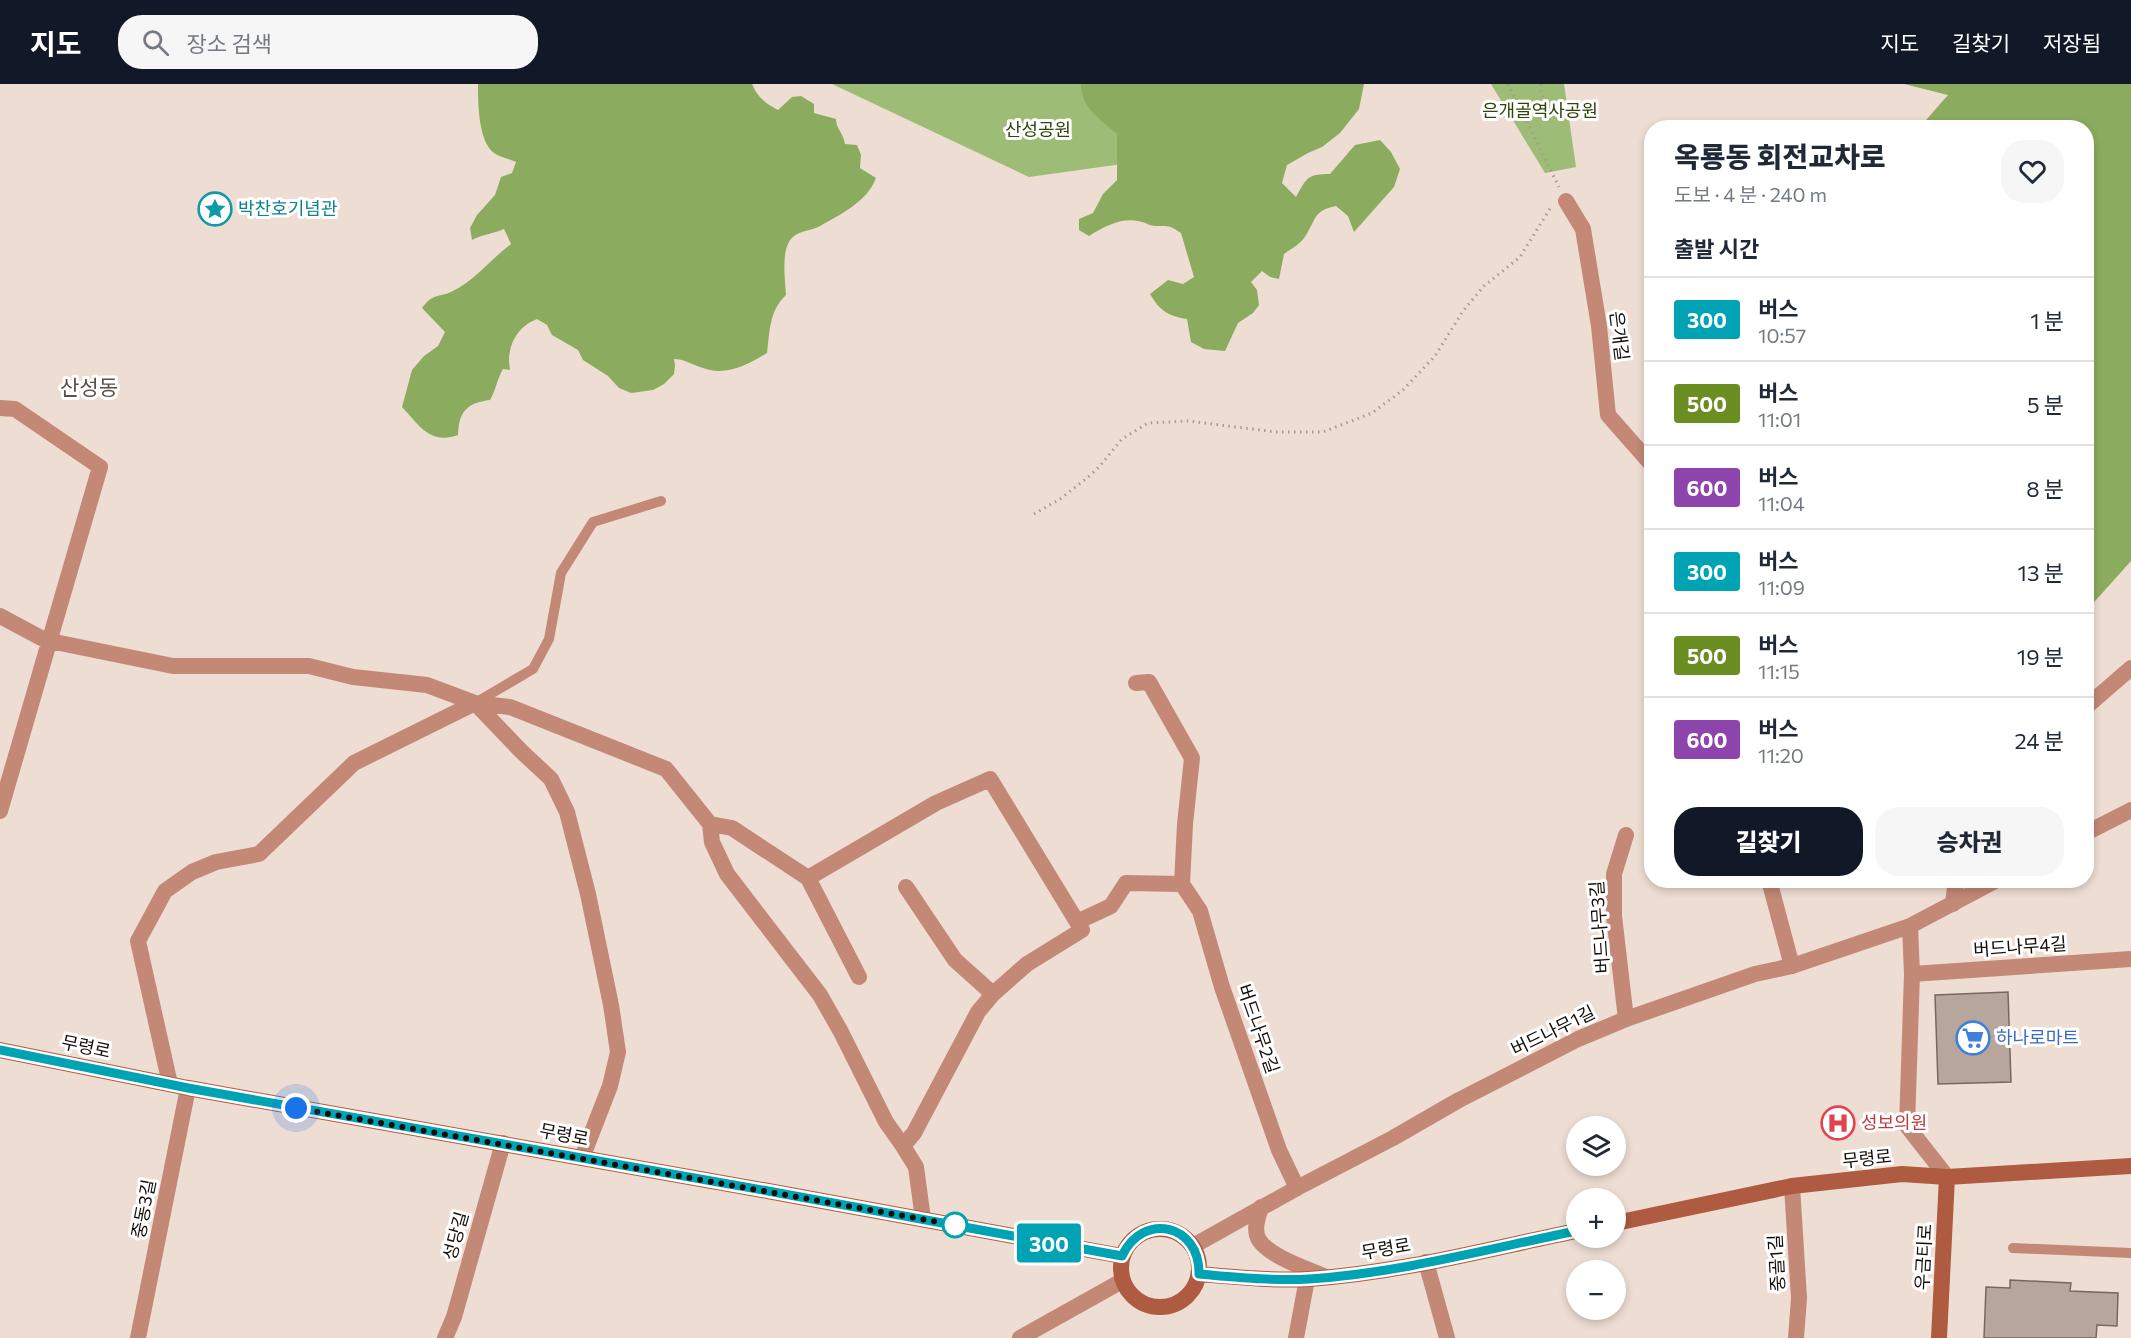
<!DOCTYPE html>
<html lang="ko">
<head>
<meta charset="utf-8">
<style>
  body { margin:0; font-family:Commissioner,"Noto Sans KR",sans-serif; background:#f6f6f7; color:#1f2937; height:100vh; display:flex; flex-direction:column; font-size:22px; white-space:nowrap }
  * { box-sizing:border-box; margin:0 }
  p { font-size:20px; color:#747a83 }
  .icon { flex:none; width:33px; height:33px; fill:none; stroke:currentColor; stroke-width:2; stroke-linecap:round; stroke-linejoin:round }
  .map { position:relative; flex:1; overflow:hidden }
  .drawer { position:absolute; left:1644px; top:36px; width:450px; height:768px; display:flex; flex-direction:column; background:#fff; border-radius:24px; box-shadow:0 3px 9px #0003 }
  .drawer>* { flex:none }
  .badge { padding:0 12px; border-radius:4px; font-size:21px; line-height:39px }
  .fabs { position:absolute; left:1566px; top:1032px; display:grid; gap:12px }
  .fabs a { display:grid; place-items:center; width:60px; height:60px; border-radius:50%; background:#fff; box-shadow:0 3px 9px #0003; font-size:30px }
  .you { position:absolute; width:30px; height:30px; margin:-15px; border:4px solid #fff; border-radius:50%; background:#1a73e8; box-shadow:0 0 0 9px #1a73e833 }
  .map>.badge { position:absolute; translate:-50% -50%; box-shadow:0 0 0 3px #fff }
  h2 { padding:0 30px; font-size:22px; line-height:54px }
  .round { display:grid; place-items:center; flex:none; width:63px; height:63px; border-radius:24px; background:#f6f6f7 }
  .headline { display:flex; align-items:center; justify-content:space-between; height:102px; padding:0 30px }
  h1 { font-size:28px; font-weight:800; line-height:45px }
  .cta { display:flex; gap:12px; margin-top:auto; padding:12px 30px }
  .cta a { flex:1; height:69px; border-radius:24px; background:#111827; color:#fff; font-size:24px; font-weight:800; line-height:69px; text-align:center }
  .cta a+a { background:#f6f6f7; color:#1f2937 }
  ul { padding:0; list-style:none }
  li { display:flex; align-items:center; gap:18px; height:84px; padding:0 30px; border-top:2px solid #e0e1e3 }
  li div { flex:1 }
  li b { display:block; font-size:22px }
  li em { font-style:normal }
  li .badge { min-width:66px; font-weight:700; text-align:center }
  header { display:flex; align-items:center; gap:36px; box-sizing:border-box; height:84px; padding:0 30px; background:#111827; color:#fff }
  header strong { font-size:28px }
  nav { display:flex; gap:33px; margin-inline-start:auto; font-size:21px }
  .search { width:420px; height:54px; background:#f6f6f7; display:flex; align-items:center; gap:15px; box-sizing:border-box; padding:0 21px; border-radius:24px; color:#747a83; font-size:22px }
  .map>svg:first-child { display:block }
</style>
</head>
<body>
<header>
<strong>지도</strong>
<div class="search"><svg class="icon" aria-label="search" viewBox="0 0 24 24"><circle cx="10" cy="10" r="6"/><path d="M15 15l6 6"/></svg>장소 검색</div>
<nav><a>지도</a><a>길찾기</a><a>저장됨</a></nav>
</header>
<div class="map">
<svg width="2131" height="1254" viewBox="0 0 2131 1254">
  <rect width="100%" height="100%" fill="#eeddd2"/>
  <path fill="#9dbc75" d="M832,0H1331L1237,64L1029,93Z
    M1491,0H1564L1576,83L1545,89Z"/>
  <path fill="#8bac5f" d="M478,0H752C757,13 766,20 778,26L792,13L801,12L814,20V29L836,35C836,45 843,48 845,60L857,61L861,71L860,84L876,94C867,118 841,130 820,142C809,148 794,146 788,160C782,173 785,196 786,211C769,227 770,247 767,269C745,282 726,293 700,283C691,280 684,275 674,275L675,281L674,290L664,300L653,306L631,309L619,304L608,292L583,276L578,266L552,251L547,241L537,235C516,243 506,264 510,286L503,285C497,295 496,306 490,316C467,319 459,327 458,351C430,361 420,342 402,323L412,286L424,272L438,262L445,248L422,224C433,209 438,214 453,207C475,196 492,174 511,160L504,145C493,150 483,150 472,156L470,144L477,131L495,111L501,93L512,89L516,78C510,75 500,73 494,69C478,57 478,18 478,0Z
    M1081,0H1364L1359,25L1340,49L1322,63L1308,69L1287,81L1282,99L1296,113C1307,93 1308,90 1330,90L1355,61L1380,56L1391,68L1400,85L1394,103L1354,148L1348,132L1336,122C1313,127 1317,134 1306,151C1302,159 1291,165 1284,170L1279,195L1270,193L1262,187L1251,198L1257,206L1259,221L1253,229L1238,239L1225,267L1204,265L1191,258L1187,235C1168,232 1160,227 1150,210L1168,196L1183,200L1194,193L1181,149C1169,141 1169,142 1155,142C1150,142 1147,139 1142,138C1123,132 1105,142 1089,152L1079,146V135L1093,129L1103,110L1117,96V50C1101,36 1081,24 1081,0Z
    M1904,0H2131V477L2087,526L2086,44L1920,43L1948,11Z"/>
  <path fill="#b6a69b" stroke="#77685e" stroke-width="1.5" d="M2008,908L2011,998L1938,1000L1935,911Z
    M2010,1196L2071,1199L2070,1207L2118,1209L2117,1242L2097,1241L2096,1254H1984L1986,1203L2010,1204Z"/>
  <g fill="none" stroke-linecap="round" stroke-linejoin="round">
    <path stroke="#a89a92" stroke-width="3" stroke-dasharray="1.5 4.5" stroke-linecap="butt" d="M1508,0L1559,103
      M1541,0V8L1550,30
      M1034,430L1060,415L1087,394L1099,383L1122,355L1148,339L1188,337L1276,348H1323L1372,329L1403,306L1435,272L1463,227L1484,202L1520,173L1551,123"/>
    <path stroke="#c38876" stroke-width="10" d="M475,619L533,585L549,555L561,489L593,438L661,417
      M2013,1164L2131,1169"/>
    <path stroke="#c38876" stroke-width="16" d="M1566,117L1583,145L1599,242L1608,331L1652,381
      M0,324L15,325L100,383L0,727
      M0,532L45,556L173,582H309L353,593L427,601L475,619L510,623L666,685L710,740L712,758L727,790L820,911L841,948L886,1038L903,1062L914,1049L978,928L993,910
      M475,619L521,667L551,695L567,728L588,810L611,921L618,968L610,1002L582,1074
      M2086,623L2131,584
      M710,740L732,744L808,794L859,893
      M808,794L936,719L990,695L1082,846L1027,880L993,910L955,876L906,803
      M1769,796L1792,882
      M1182,800L1200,827L1222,903L1279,1066L1297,1104
      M1953,820L1956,796
      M1077,838L1111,822L1126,799L1182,800L1185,740L1192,674L1149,598L1136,599
      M1912,890L2131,875
      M1626,935L1614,832V790L1626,751
      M170,1000L138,857L165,807L192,788L216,778L259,770L354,679L475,619
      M903,1062L916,1083L923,1135
      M1792,1102L1799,1214L1796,1254
      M1426,1178L1447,1254
      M138,1254L188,1004
      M445,1254L454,1233L503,1059
      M1296,1254L1307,1195"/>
    <path stroke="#c38876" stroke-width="16" d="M2086,749L2131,726
      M1910,842L1912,890L1907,1042L1947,1093
      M1261,1123C1258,1133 1253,1146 1259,1156C1270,1173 1308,1185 1326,1193
      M1193,1162L1297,1104L1393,1054L1459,1016L1578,955L1626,935L1755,890L1792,882L1910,842L1997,796
      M1020,1254L1122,1197"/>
    <path stroke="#ae5b41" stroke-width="16" d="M0,966L188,1004L768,1107L1122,1172
      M1616,1139L1792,1102L1902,1090L1947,1093L2131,1082
      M1121 1184a39 39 0 1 1 78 0a39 39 0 1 1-78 0Z
      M1199,1190C1235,1193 1273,1197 1309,1195C1399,1189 1488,1165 1576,1147
      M1939,1254L1947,1093"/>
  </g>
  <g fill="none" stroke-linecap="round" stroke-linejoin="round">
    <g stroke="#fff" stroke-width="14">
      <path id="line" d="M0,966L188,1004L768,1107L1122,1172C1143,1127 1200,1140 1199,1190C1235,1193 1273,1197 1309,1195C1399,1189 1488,1165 1576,1147"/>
    </g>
    <use href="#line" stroke="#00a3b4" stroke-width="9"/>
    <path stroke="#130e0a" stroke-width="6" stroke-dasharray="0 10.8" d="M296,1024L955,1141"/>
  </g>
  <defs>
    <g id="sight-ring" transform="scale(1.725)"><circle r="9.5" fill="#fff" stroke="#0f9aa8" stroke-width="1.5"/><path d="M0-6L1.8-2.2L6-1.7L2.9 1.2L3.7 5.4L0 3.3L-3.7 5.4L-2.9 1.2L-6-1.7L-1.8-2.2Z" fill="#0f9aa8"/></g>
    <g id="supermarket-ring" transform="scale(1.725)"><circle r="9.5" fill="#fff" stroke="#3f7fe0" stroke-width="1.5"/><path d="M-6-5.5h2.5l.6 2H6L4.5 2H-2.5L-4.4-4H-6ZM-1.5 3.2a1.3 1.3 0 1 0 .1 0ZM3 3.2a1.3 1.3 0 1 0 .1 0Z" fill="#3f7fe0"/></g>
    <g id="hospital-ring" transform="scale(1.725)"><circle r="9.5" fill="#fff" stroke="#e0444e" stroke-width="1.5"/><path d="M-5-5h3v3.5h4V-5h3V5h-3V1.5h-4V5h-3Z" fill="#e0444e"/></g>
  </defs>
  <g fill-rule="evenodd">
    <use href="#sight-ring" x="215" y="125"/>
    <use href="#supermarket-ring" x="1973" y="954"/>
    <use href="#hospital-ring" x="1838" y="1039"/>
  </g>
  <circle fill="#fff" stroke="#00a3b4" stroke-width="3" cx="955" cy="1141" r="12"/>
  <g text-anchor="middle" stroke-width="6" stroke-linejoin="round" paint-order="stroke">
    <g font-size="18" fill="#2f440a" stroke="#fff">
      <text x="1540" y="33">은개골역사공원</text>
      <text x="1038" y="52">산성공원</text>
    </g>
    <g font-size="18" fill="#0d838f" stroke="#fff" text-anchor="start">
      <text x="238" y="131">박찬호기념관</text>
    </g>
    <g font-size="18" fill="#130e0a" stroke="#fff">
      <text transform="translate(1619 252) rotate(83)" y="6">은개길</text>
      <text transform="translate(1600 843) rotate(-94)" y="6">버드나무3길</text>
      <text transform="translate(2020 863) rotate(-4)" y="6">버드나무4길</text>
      <text transform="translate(1258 945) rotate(71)" y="6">버드나무2길</text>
      <text transform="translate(1553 947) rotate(-26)" y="6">버드나무1길</text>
      <text transform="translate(86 963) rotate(12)" y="6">무령로</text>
      <text transform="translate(564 1051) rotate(11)" y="6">무령로</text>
      <text transform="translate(1867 1075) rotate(-6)" y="6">무령로</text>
      <text transform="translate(144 1125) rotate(-79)" y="6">중동3길</text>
      <text transform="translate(456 1152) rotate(-74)" y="6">성당길</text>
      <text transform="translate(1386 1165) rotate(-10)" y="6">무령로</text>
      <text transform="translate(1924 1173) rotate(-87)" y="6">우금티로</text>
      <text transform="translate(1777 1179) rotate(-93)" y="6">중골1길</text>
    </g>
    <g font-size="18" fill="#366cbe" stroke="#fff" text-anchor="start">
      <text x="1996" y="960">하나로마트</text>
    </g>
    <g font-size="18" fill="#be3a42" stroke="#fff" text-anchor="start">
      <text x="1861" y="1045">성보의원</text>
    </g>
    <g font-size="21" fill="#5b4e44" stroke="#fff">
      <text x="89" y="311">산성동</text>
    </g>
  </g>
</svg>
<div class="fabs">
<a><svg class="icon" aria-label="layers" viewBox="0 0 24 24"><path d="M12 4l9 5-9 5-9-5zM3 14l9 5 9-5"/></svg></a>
<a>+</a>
<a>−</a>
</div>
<div class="you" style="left:296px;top:1024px"></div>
<b class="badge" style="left:1049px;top:1159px;background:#00a3b4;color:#fff">300</b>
<section class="drawer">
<div class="headline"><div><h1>옥룡동 회전교차로</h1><p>도보 · 4 분 · 240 m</p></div><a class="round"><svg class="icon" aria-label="heart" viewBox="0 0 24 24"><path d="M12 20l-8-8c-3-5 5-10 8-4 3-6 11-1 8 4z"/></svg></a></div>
<h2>출발 시간</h2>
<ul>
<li><span class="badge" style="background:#00a3b4;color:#fff">300</span><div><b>버스</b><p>10:57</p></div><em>1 분</em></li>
<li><span class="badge" style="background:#6b8e23;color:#fff">500</span><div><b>버스</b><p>11:01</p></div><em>5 분</em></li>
<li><span class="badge" style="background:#8e44ad;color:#fff">600</span><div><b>버스</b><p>11:04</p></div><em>8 분</em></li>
<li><span class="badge" style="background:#00a3b4;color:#fff">300</span><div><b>버스</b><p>11:09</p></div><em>13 분</em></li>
<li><span class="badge" style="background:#6b8e23;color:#fff">500</span><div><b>버스</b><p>11:15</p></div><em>19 분</em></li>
<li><span class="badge" style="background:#8e44ad;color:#fff">600</span><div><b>버스</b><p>11:20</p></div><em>24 분</em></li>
</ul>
<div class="cta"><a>길찾기</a><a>승차권</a></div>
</section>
</div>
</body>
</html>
